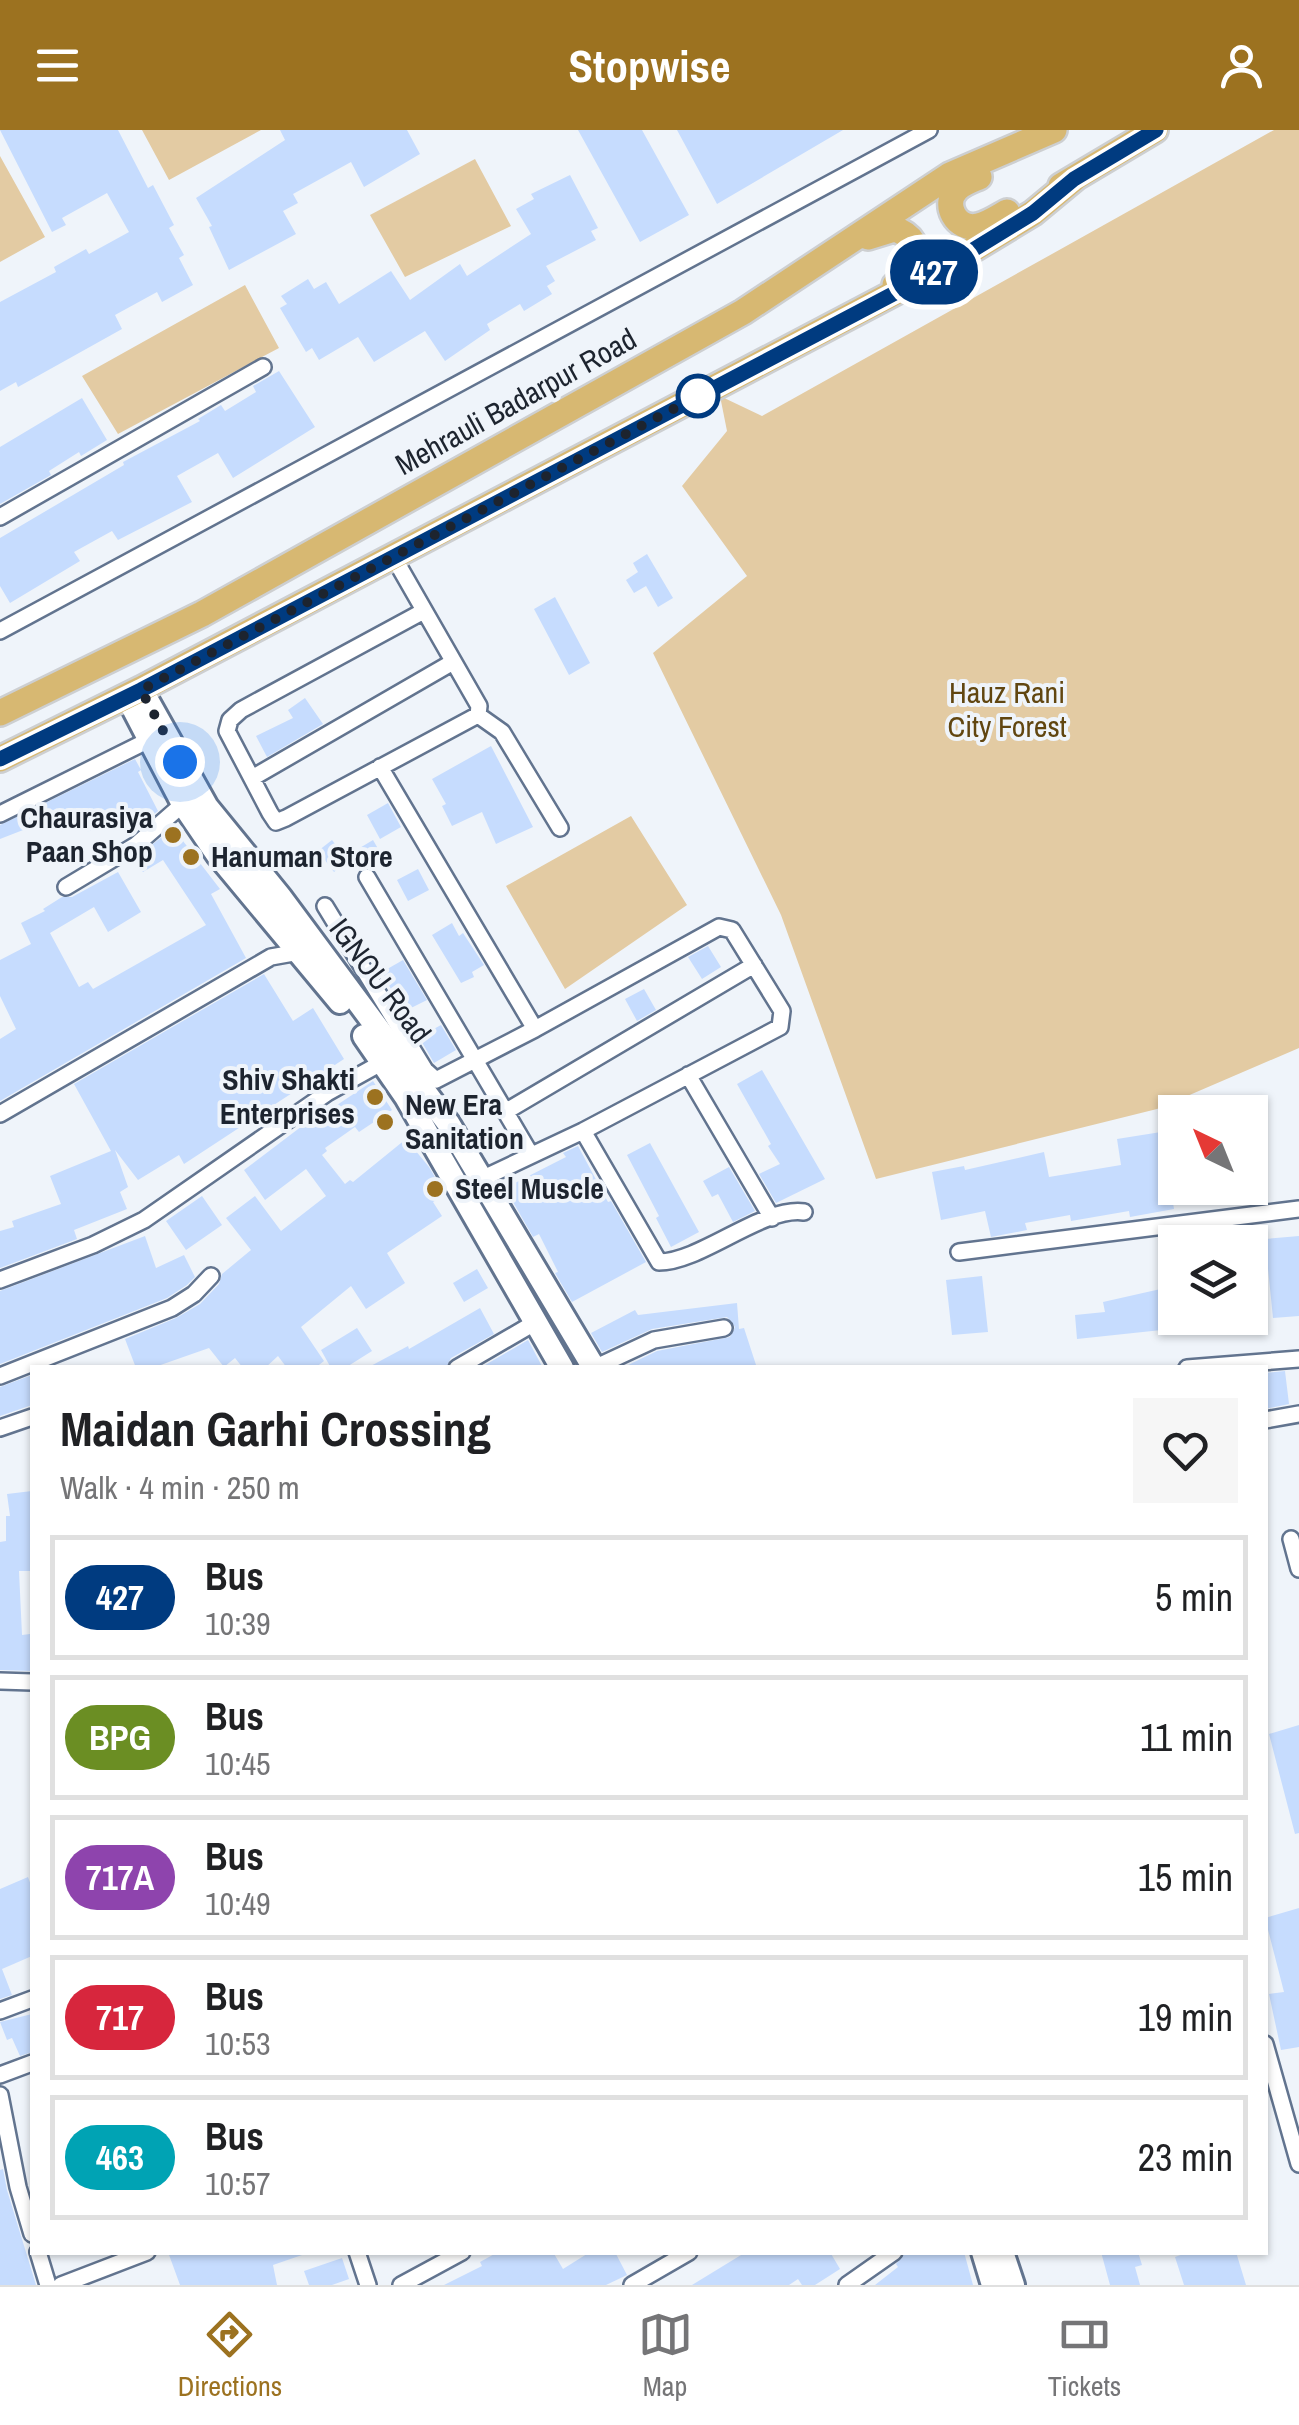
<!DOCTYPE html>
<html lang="en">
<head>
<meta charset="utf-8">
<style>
  body { margin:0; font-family:"Archivo Narrow",sans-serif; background:#f6f6f6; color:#202124; height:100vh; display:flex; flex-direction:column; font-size:38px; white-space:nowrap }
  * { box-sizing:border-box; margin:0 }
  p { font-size:32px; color:#757577 }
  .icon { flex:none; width:55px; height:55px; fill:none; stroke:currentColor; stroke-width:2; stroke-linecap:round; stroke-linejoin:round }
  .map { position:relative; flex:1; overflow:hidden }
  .side { position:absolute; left:30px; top:1235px; width:1238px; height:890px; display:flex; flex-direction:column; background:#fff; border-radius:0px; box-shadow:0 2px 8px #0004 }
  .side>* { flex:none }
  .badge { padding:0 20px; border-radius:32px; font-size:35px; line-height:65px }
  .needle { width:65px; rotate:317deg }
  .tools { position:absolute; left:1158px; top:965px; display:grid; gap:20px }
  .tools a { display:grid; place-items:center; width:110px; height:110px; border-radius:0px; background:#fff; box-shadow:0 2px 8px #0004; font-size:50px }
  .you { position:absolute; width:50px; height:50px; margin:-25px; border:8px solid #fff; border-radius:50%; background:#1a73e8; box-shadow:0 0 0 15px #1a73e833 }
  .map>.badge { position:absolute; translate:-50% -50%; box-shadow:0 0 0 5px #fff }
  .round { display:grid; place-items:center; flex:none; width:105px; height:105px; border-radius:0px; background:#f6f6f6 }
  .head { display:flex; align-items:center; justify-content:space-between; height:170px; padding:0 30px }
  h1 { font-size:48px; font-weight:700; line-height:75px }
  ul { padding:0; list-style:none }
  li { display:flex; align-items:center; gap:30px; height:125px; margin:0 20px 15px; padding:0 10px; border:5px solid #e0e0e0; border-radius:0px }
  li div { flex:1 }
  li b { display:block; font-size:38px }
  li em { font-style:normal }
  li .badge { min-width:110px; font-weight:700; text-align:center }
  header { display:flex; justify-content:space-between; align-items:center; height:130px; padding:0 30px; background:#9c7220; color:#fff; font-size:45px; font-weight:700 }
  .dock { display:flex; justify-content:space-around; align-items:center; height:140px; border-top:2px solid #e0e0e0; background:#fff; font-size:28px; color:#757577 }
  .dock a { display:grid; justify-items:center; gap:5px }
  .dock .selected { color:#9c7220 }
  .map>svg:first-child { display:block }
</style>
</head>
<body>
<header><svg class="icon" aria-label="menu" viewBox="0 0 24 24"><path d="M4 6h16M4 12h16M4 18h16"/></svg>Stopwise<svg class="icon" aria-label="person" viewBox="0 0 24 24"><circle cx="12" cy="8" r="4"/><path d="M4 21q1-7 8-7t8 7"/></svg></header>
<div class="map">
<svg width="1299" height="2155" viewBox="0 0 1299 2155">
  <rect width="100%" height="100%" fill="#eff4fa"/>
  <path fill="#e3cba3" d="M142,0H261L169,50Z
    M1274,0H1299V918L1157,979L876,1049L781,785L653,523L747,446L682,356L727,301L720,266L762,286Z
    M0,26L45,107L0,132Z
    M475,29L511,96L405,147L370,85Z
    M245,155L279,218L118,304L82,246Z
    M631,686L687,775L565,859L506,756Z"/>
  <path fill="#c6dcfe" d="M0,0H118L148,58L153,55L174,95L169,98L184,125L179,128L193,155L162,172L157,162L115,185L122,199L18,257L16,252L0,261V172L56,142L54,137L86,119L89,124L129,102L107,63L62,88L66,95L52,102Z
    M280,0H407L420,24L364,57L351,32L293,64L298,73L283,81L296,104L229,140L209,97L212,96L196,68L285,10Z
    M578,0H642L689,85L640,112Z
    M677,0H843L717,74Z
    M570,45L598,98L591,101L596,110L546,136L555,151L547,156L552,164L524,181L520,174L487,194L490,200L445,231L425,201L374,232L358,207L319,230L312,218L306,222L280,178L287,174L281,166L308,149L314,159L326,152L339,174L391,141L410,170L460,134L467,146L531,104L516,79L534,69L531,64Z
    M279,241L315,297L233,348L218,323L177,346L192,372L118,410L112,401L74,422L80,431L10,473L0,456V408L124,335L123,332L200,291L198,289L221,275L225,281L256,262L253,256Z
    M82,268L107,310L81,326L79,322L49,341L51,345L0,374V317Z
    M647,424L673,468L658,477L646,456L634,463L626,450L638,442L633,433Z
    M555,467L590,533L569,545L534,479Z
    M305,568L323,594L267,627L256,606L293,588L288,580Z
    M491,616L533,697L496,714L482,682L452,696L442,676L446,674L432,649Z
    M135,629L141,640L138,642L158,681L137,699L131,680L87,702L77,679L0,709V695Z
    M388,673L401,697L380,709L367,685Z
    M173,698L220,759L211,764L246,828L0,971V909L16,899L0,866V830L31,814L21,793L45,781L43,779L62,767H72L118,742L141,782L108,802L94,777L50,803L79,857L88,852L93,859L206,795L163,730L143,742L134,729Z
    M332,710L348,731L334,742L318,721Z
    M373,710L384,729L371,737H362L353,722Z
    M418,739L429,760L408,771L397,750Z
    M452,793L459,806L463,803L484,835L472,842L474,847L461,853L432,805Z
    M708,816L721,837L702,849L688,827Z
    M403,830L427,870L403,882L382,842Z
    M264,844L293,891L313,878L344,929L184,1034L179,1025L138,1050L115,1020L128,1057L120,1062L127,1079L74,1100L77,1109L0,1138V1101L14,1097L12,1091L61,1074L50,1046L111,1021L74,954Z
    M644,859L656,880L637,891L625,869Z
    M441,895L456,920L434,933L419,907Z
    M762,940L825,1049L776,1073L759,1044L780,1034L768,1016L771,1014L737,954Z
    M373,951L392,980L359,1002L355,997L325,1018L327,1021L322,1025L345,1054L350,1050L353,1052L406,1009L429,1037L445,1064L433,1072L442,1086L387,1123L405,1153L366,1179L351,1156L301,1197L324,1231L315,1238H287L278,1226L265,1238H243L235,1228L224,1237L209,1218L152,1238H136L125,1209L176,1188L200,1174L219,1154L222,1144L251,1120L226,1088L255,1066L281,1101L326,1066L306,1039L265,1070L244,1040L306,993L307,995Z
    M1161,1002L1174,1079L1130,1087L1129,1081L1071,1091L1070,1085L1025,1093L1027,1100L991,1107L985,1081L941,1090L932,1042L964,1036L965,1040L1044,1022L1049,1047L1121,1035L1117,1009Z
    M650,1013L699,1102L671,1117L656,1088L659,1086L627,1025Z
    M578,1016L608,1072L611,1071L646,1132L572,1172L555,1143L558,1142L539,1104L533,1107L505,1058L566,1027L563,1023Z
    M729,1037L755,1081L733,1092L718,1064L712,1067L703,1051Z
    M1209,1058H1256L1257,1062L1214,1074Z
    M202,1066L222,1095L186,1120L166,1091Z
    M145,1106L156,1138L184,1125L195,1147L187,1155L167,1168L0,1234V1161Z
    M1299,1106V1186L1273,1188L1265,1109Z
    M477,1139L488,1158L464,1172L453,1153Z
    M982,1146L988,1202L952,1205L946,1150Z
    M1165,1158L1171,1199L1077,1209L1075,1185L1105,1182L1103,1172Z
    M737,1173L739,1199L744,1198L757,1238H622L657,1221L730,1207L735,1197L727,1187L652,1199L602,1222L591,1203L635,1180L638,1185Z
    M480,1178L494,1204L451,1228L446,1238H367L408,1216L409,1219Z
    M357,1198L372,1221L345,1238H331L321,1220Z
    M528,1210L543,1238H480Z
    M1285,1241L1289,1274L1265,1279V1243Z
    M32,1245V1275L0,1286V1257Z
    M32,1361V1379H30L32,1441H19L22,1505L30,1504L32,1541L0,1540V1412L6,1411V1386H10L7,1364Z
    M1299,1595V1703L1295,1704L1269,1604Z
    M28,1747L32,1758V1826L2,1839L12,1865L0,1869V1759Z
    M1299,1778V1917L1281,1920L1269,1864L1284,1862L1265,1788Z
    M32,1884V1922L20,1926L12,1908L7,1910L0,1892Z
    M3,2039L7,2060L36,2155H0V2040Z
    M168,2122H301L302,2125L273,2135L277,2155H180Z
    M498,2122H553L563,2139L590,2122H615L627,2145L606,2155H444L482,2136L480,2132Z
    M746,2122H830L840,2139L815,2155H802L798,2149L789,2155H692Z
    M905,2122H964L973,2155H875L898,2137L896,2134Z
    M1101,2122H1138L1142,2135L1135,2137L1140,2155H1110Z
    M1189,2122H1236L1246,2155H1184L1175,2127Z
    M342,2128L349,2149L332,2155H309L304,2141Z"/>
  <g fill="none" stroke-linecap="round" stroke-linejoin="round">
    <g stroke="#62748f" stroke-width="20">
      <path id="street" d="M0,387L263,237
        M393,426L479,576L478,585L502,602L560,698
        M422,482L241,580L230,590L227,601L270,683L276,692L286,688L478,585
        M0,501L929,0
        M380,637L535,899
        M252,648L453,532
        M0,684L149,610
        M367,747L531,1025
        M66,757L136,715L183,674
        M325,776L425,940L436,950L535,899L719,797L732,800L782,881L780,897L583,1001L477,1051
        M688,945L772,1088
        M505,982L754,835
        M0,984L271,827L299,822
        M583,1001L659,1132C701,1132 763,1076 804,1082
        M959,1122L1299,1079
        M0,1150L93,1115L144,1090L327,963L383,932
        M457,1238L536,1192
        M594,1238L654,1210L724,1198
        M1187,1238L1299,1229
        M0,1246L172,1178L194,1164L211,1146
        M1265,1290L1299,1284
        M0,1298L32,1287
        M1291,1409L1299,1439
        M0,1551L32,1552
        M0,1881L32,1869
        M1265,1914L1299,2034
        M0,1945L32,1933
        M0,1965L18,2057L32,2104
        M38,2122L48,2155
        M357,2122L368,2155
        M61,2155L147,2122
        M401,2155L462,2122
        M632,2155L689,2122
        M847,2155L894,2122"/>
    </g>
    <g stroke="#62748f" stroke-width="28">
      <path id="secondary" d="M141,559L207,677L281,768L448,993L594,1238
        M132,576L183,674L217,724L340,872
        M364,906L406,967L562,1238
        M983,2122L993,2155
        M1002,2122L1013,2155"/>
    </g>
    <g stroke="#cdcfd1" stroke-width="30">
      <path id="primary" d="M979,47C972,50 963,53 957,59C942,74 956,101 978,96C988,94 998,87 1007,82
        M1061,56L1155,0
        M868,107L894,99C912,104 920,118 915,136L895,155
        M0,583L202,484L743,182L950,45L1054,0
        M0,629L141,559L949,134L1033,83L1074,49"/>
    </g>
    <use href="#street" stroke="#fff" stroke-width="15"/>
    <use href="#secondary" stroke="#fff" stroke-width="22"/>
    <use href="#primary" stroke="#d7b872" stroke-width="25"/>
  </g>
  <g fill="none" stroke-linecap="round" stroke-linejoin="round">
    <g stroke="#fff" stroke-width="22">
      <path id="line" d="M0,629L141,560L950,134L1033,83L1074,49L1156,0"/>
    </g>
    <use href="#line" stroke="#003b80" stroke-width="15"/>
    <path stroke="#1d242f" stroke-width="10" stroke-dasharray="0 18" d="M180,632L141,560L698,266"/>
  </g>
  <circle fill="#fff" stroke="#003b80" stroke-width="5" cx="698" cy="266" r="20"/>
  <g fill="#9c7220" stroke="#eff4fa" stroke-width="4">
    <circle cx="173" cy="705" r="10"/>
    <circle cx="191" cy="727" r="10"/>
    <circle cx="375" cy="967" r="10"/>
    <circle cx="385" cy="992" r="10"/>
    <circle cx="435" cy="1059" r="10"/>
  </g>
  <g text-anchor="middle" stroke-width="8" stroke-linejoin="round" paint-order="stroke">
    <g font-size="30" fill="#1d242f" stroke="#eff4fa">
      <text transform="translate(516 272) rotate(-29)" y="10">Mehrauli Badarpur Road</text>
      <text transform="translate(380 851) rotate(53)" y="10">IGNOU Road</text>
    </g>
    <g font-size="30" fill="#614610" stroke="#eff4fa">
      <text x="1007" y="573">Hauz Rani<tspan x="1007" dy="34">City Forest</tspan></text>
    </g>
    <g font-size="30" font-weight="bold" fill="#1d242f" stroke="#eff4fa" text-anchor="start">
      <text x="153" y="698" text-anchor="end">Chaurasiya<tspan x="153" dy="34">Paan Shop</tspan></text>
      <text x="211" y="737">Hanuman Store</text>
      <text x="355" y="960" text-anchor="end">Shiv Shakti<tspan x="355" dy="34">Enterprises</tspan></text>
      <text x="405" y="985">New Era<tspan x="405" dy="34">Sanitation</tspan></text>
      <text x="455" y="1069">Steel Muscle</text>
    </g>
  </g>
</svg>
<div class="tools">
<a><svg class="needle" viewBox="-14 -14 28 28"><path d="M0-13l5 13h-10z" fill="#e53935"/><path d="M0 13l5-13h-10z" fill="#757577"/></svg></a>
<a><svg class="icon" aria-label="layers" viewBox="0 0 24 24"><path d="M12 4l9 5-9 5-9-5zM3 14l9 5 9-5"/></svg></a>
</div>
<div class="you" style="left:180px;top:632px"></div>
<b class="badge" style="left:934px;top:142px;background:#003b80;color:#fff">427</b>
<section class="side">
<div class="head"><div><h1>Maidan Garhi Crossing</h1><p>Walk · 4 min · 250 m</p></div><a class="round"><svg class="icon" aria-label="heart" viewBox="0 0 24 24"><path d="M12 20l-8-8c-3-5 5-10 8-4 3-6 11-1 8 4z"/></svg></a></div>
<ul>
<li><span class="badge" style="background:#003b80;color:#fff">427</span><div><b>Bus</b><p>10:39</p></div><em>5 min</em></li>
<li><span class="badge" style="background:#6b8e23;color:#fff">BPG</span><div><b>Bus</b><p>10:45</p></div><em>11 min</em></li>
<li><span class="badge" style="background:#8e44ad;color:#fff">717A</span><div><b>Bus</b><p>10:49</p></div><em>15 min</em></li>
<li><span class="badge" style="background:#d7263d;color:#fff">717</span><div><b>Bus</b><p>10:53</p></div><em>19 min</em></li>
<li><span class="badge" style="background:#00a3b4;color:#fff">463</span><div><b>Bus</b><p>10:57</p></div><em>23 min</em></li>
</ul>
</section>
</div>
<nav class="dock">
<a class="selected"><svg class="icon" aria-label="directions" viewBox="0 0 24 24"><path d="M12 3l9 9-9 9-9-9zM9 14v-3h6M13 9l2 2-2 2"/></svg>Directions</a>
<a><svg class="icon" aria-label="map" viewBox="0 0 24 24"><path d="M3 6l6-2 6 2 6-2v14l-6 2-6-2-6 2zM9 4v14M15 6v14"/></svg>Map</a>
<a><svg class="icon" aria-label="tickets" viewBox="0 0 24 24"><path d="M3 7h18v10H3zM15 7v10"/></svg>Tickets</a>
</nav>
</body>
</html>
